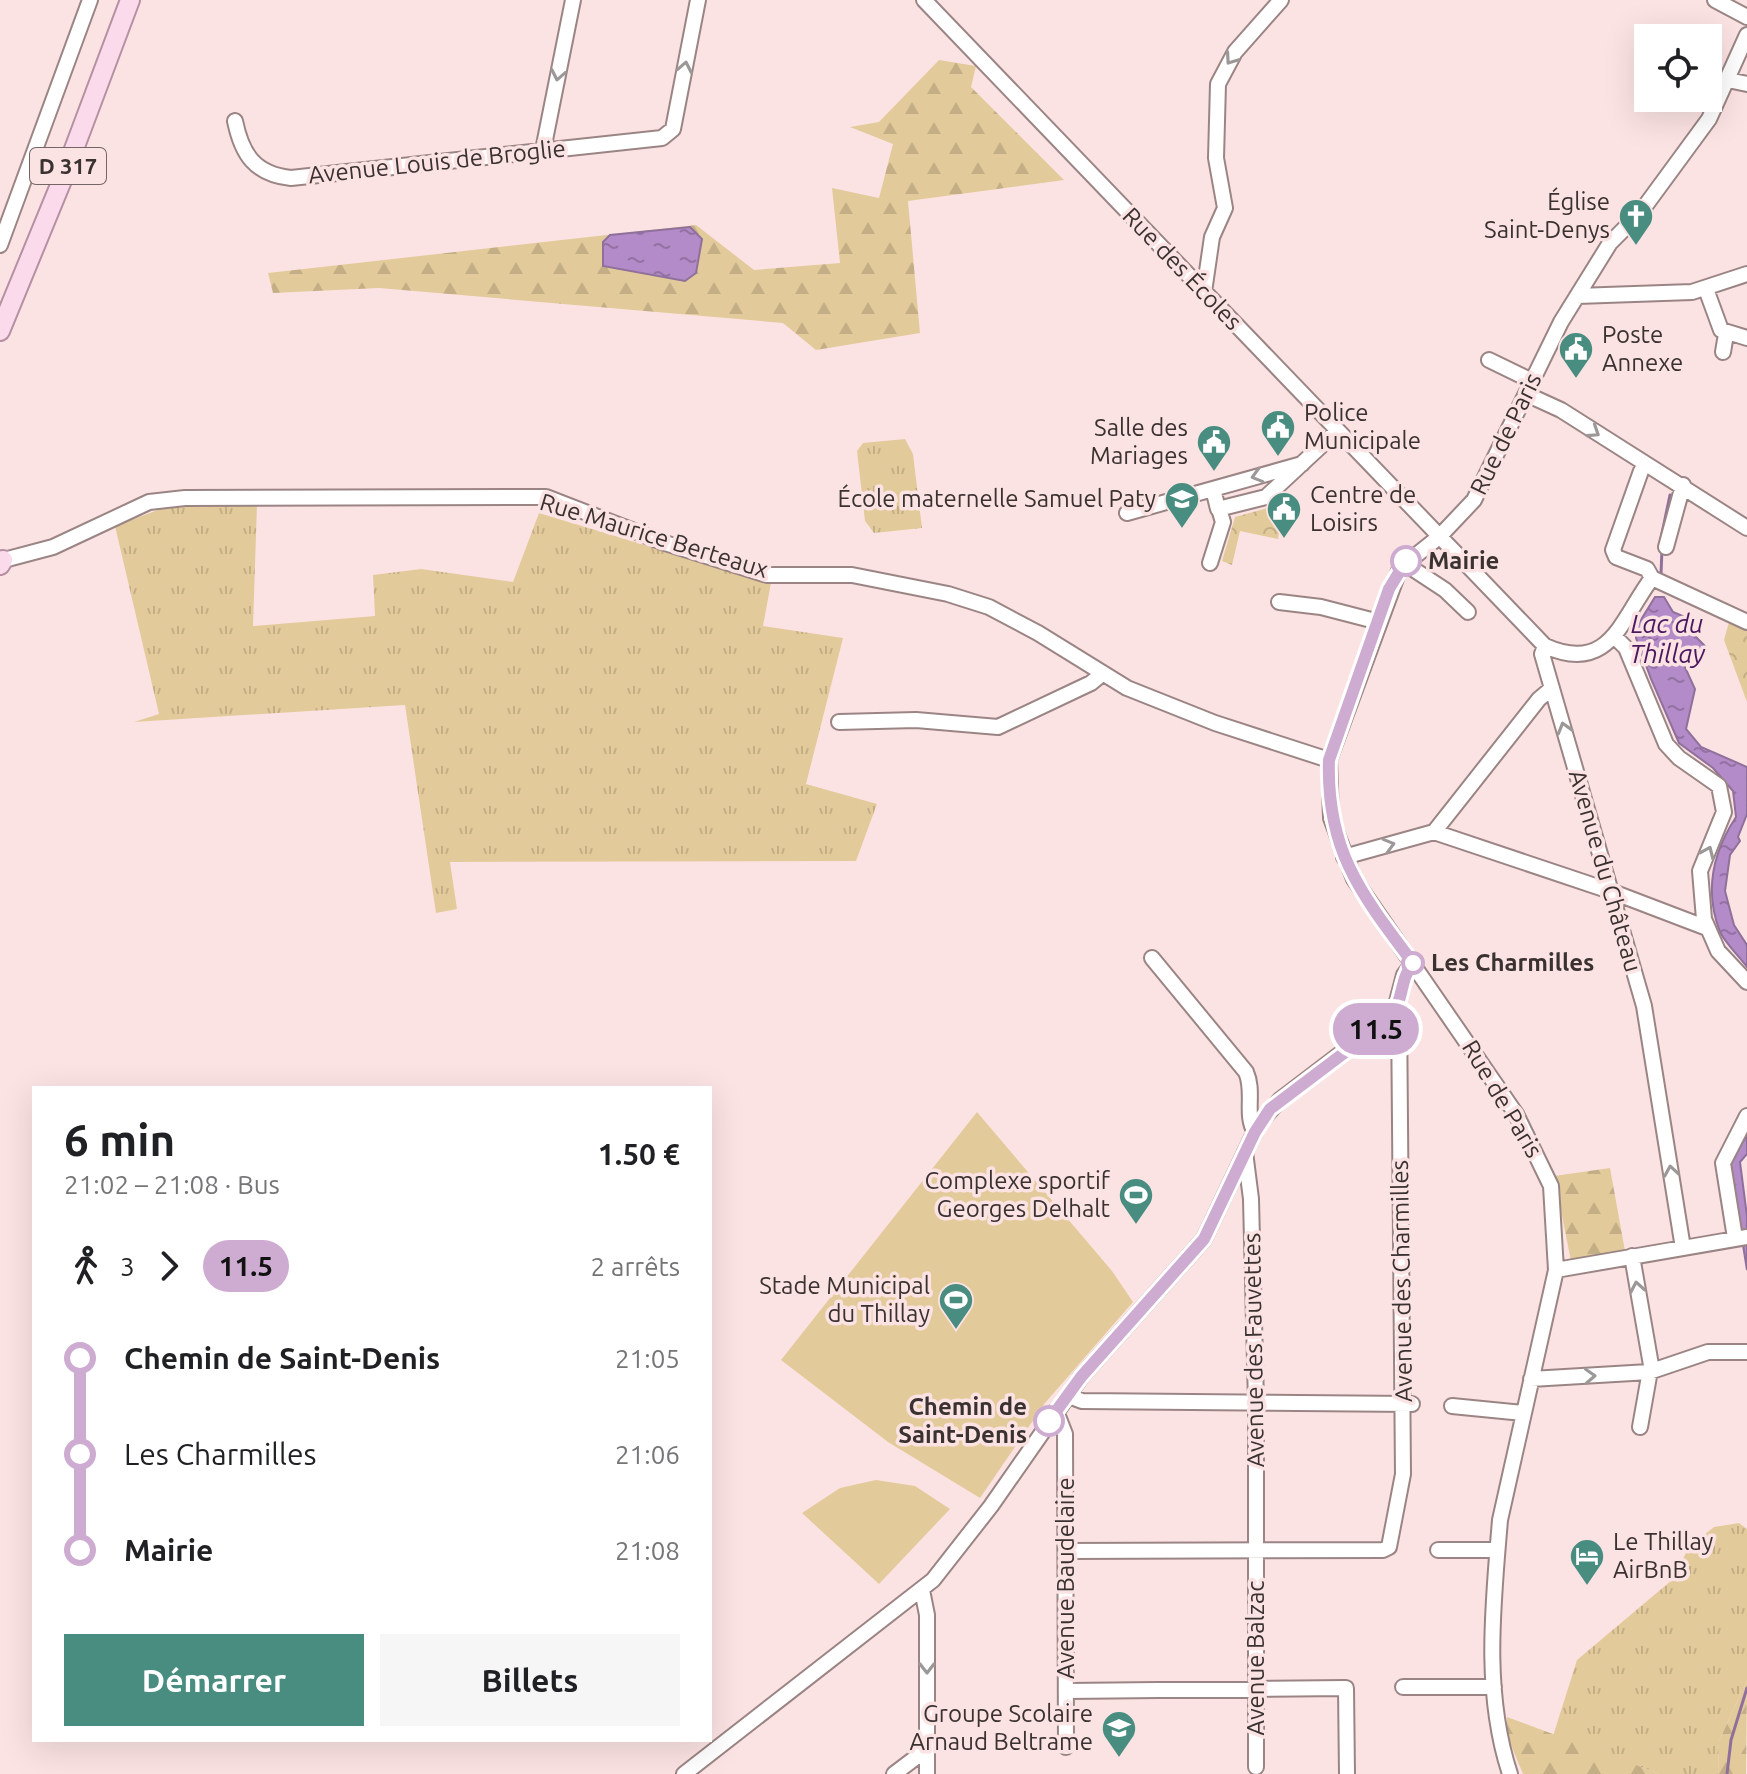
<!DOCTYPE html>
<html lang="fr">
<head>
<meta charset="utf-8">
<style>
  body { margin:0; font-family:Ubuntu,sans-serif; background:#f6f6f6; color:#202124; height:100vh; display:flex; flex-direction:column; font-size:30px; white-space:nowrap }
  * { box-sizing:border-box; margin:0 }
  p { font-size:26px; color:#757577 }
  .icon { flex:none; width:44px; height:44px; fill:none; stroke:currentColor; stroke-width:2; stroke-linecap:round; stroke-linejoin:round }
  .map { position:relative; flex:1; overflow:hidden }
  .side { position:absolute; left:32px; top:1086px; width:680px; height:656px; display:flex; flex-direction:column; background:#fff; border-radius:0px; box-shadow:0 8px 32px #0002 }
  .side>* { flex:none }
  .badge { padding:0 16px; border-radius:26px; font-size:28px; line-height:52px }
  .tools { position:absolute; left:1634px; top:24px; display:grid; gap:16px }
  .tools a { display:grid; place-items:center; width:88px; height:88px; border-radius:0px; background:#fff; box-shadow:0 8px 32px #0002; font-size:40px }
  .map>.badge { position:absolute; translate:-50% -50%; box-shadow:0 0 0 4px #fff }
  .legs { display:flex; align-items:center; gap:12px; height:88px; padding:0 32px; font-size:26px }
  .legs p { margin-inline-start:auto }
  .headline { display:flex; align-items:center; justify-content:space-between; height:136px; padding:0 32px }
  h1 { font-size:44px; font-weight:600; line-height:60px }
  .primary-button { display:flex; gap:16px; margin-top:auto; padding:16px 32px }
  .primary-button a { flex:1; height:92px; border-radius:0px; background:#498d81; color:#fff; font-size:32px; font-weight:600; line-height:92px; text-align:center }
  .primary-button a+a { background:#f6f6f6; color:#202124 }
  ul { padding:0 32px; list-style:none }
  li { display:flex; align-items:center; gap:28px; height:96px; font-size:30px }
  li i { display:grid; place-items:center; width:12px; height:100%; margin:0 10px; background:currentColor }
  li i::after { content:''; width:20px; height:20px; margin:-10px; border:6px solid; border-radius:50%; background:#fff }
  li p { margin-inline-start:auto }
  li:first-child i { background:linear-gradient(#0000 50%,currentColor 0) }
  li:last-child i { background:linear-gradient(currentColor 50%,#0000 0) }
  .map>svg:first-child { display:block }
</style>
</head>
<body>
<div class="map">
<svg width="1747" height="1774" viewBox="0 0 1747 1774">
  <defs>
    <pattern id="grass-tufts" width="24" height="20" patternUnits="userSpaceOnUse" patternTransform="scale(2)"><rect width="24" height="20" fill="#e3ca9b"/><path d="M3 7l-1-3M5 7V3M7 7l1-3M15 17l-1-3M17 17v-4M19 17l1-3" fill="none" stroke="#c4ae86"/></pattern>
    <pattern id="forest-firs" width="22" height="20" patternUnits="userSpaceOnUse" patternTransform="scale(2)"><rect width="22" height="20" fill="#e3ca9b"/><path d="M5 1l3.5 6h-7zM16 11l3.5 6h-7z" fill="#c4ae86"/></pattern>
    <pattern id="park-crowns" width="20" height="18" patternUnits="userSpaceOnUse" patternTransform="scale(2)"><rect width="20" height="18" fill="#e3ca9b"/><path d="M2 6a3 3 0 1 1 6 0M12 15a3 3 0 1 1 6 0" fill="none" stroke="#c4ae86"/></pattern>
    <pattern id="water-ripples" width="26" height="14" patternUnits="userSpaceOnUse" patternTransform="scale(2)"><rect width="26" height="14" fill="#b38bc8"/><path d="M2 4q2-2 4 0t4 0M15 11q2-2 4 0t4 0" fill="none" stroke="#9372a3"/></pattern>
  </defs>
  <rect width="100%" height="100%" fill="#fce3e3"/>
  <path fill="url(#grass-tufts)" d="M905,439L913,454L922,528L874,533L865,521L857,451L863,443Z
    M257,505L253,626L375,616L373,575L421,569L513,582L539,513L771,583L763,626L843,638L806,784L877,804L856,861L450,862L457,909L436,913L405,705L134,722L159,714L115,526L166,507Z
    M1739,1523L1747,1529V1680L1719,1741L1718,1774H1660L1553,1736L1577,1660L1672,1580L1689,1547L1714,1527Z"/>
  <path fill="url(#forest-firs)" d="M939,60L976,66L971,87L1064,180L908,201L920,333L816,350L783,323L379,288L273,293L268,273L696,225L754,270L840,263L832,188L879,198L893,144L850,127L879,122Z
    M1610,1168L1625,1251L1571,1261L1554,1176Z
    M1747,1680L1746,1774H1718L1719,1741Z
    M1507,1717L1660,1774H1523L1506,1733Z"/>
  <path fill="url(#park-crowns)" d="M1282,504L1284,506L1278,539L1240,531L1232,565L1222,561L1235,517Z
    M1729,622L1747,631V702L1724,640Z"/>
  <path fill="#e3ca9b" d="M977,1112L1112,1271L1133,1302L1045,1403L980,1498L888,1442L781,1360Z
    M876,1480L915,1486L950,1509L879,1584L802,1513L840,1488Z"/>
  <path fill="url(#water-ripples)" stroke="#8f709b" stroke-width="2" d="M690,227L702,239L696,273L685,281L603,266V242L610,235Z
    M1655,597H1664L1673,612L1692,620L1694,635L1705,646L1687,657L1684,665L1695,689L1686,729L1701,747L1747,767V814L1738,837L1740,841L1730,855L1725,891L1734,925L1747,945V967C1739,956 1726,944 1720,932C1704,891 1713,852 1736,817L1733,791L1713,768L1679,743L1651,679L1636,638L1637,626Z
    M1747,1135V1154L1740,1162L1747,1216V1270L1730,1164Z"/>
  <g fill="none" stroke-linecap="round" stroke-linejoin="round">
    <path stroke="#8f709b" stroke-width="3" d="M1661,538L1670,495
      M1661,574L1662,549
      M1727,1774L1731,1740L1747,1688"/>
    <g stroke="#9b8584" stroke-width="18">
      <path id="minor" d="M924,0L1545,646C1610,675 1621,619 1652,578L1747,622
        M1715,0L1747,17
        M1728,80L1747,84
        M235,121C242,155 255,174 291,178L662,138L673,129L698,0
        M543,150L573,0
        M0,245L90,0
        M1706,289L1721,330L1747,338
        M1204,292L1212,237L1225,208L1216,158L1218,84L1235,52L1281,0
        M1577,296L1692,292L1747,274
        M1723,352L1726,334
        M1489,360L1532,381
        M1526,394L1561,410L1747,528
        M1641,471L1613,550L1616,557L1647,569L1652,578
        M1213,489L1218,509L1266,497L1337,431
        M1127,513L1302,464
        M1666,547L1683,485
        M0,561L53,547L149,502L185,498L546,497L665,543L767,575H852L948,594L989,607L1038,633L1127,688L1215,723L1329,760
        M1210,563L1223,522L1219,509
        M1404,563L1445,590L1468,612
        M1279,602L1321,607L1379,622
        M1614,636L1626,648L1666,744L1679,758L1719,786L1724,812L1700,871L1704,919L1718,951L1747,982
        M1545,646L1542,654L1644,1006L1683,1248
        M839,722L916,720L998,727L1091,683L1102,674
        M1434,832L1610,891L1707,928
        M1344,857L1434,832L1539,699L1552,688
        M1152,958L1246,1072C1255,1092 1244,1115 1255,1132
        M1245,1152L1251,1199L1256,1403V1767
        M1735,1238L1723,1163L1747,1116
        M1632,1256L1651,1365L1640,1427
        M1556,1270L1747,1237
        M1531,1379L1649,1372L1708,1352H1747
        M1069,1396L1082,1401L1412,1404
        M1452,1406L1523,1413
        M1056,1411L1065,1434L1066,1747
        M1438,1550H1497
        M1066,1551L1383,1550L1389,1547L1403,1474L1399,1006
        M922,1590L927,1615V1774
        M1403,1687H1494
        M1067,1691L1346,1688L1347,1774
        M684,1774L933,1580L991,1506L1081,1377L1204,1239L1259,1123L1280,1100L1394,1013L1404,975L1413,963
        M894,1774L927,1749
        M1510,1774C1483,1692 1493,1605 1500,1520L1556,1270L1551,1186L1516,1114L1354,879L1331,818L1329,760L1400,568L1439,537L1474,500L1561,322L1610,243L1640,213L1709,119L1747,35"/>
    </g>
    <g stroke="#b68fa2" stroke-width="22">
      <path id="major" d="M0,331L65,173L130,0
        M0,565L3,560"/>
    </g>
    <use href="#minor" stroke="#fff" stroke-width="14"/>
    <use href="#major" stroke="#fbdaec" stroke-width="18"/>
  </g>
  <defs><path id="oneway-chevron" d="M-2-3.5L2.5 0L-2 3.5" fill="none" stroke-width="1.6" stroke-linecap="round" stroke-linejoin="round" transform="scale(2)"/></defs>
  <g stroke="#9c9898">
    <use href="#oneway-chevron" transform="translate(1231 59) rotate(125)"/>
    <use href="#oneway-chevron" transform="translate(685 67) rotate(-79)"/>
    <use href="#oneway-chevron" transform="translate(558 75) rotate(101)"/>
    <use href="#oneway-chevron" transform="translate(1594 432) rotate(33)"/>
    <use href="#oneway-chevron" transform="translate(1257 476) rotate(164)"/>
    <use href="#oneway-chevron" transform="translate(1564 728) rotate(-106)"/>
    <use href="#oneway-chevron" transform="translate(1389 845) rotate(-16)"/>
    <use href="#oneway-chevron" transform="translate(1708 852) rotate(-66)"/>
    <use href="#oneway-chevron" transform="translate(1671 1171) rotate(-99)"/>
    <use href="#oneway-chevron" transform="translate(1637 1287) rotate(-100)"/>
    <use href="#oneway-chevron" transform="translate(1590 1376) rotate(-3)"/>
    <use href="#oneway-chevron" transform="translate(927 1668) rotate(90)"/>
  </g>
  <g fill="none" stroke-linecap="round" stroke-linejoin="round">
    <g stroke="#fff" stroke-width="18">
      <path id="line-1" d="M1049,1421L1081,1377L1204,1239L1255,1132L1270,1109L1389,1019C1404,1003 1399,980 1413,963C1361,894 1326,850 1329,760L1389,589L1406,561"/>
    </g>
    <use href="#line-1" stroke="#ceacd2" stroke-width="12"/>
  </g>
  <defs>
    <g id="church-pin" transform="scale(1.8)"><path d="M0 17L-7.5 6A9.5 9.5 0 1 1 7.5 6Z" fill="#498d81" stroke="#fce3e3"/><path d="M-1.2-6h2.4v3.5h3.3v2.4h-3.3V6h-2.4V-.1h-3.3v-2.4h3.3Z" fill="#fff"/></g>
    <g id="civic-pin" transform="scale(1.8)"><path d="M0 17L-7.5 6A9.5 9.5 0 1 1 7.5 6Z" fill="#498d81" stroke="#fce3e3"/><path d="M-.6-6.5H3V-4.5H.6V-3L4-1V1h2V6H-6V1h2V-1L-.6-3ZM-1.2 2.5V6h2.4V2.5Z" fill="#fff"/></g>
    <g id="school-pin" transform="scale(1.8)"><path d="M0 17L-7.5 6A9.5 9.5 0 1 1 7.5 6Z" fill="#498d81" stroke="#fce3e3"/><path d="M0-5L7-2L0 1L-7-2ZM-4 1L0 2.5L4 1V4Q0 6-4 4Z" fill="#fff"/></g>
    <g id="stadium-pin" transform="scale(1.8)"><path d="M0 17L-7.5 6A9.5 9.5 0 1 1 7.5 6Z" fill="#498d81" stroke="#fce3e3"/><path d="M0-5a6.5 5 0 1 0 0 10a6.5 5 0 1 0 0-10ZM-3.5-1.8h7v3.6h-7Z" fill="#fff"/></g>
    <g id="hotel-pin" transform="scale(1.8)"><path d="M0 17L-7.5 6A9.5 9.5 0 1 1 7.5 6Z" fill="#498d81" stroke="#fce3e3"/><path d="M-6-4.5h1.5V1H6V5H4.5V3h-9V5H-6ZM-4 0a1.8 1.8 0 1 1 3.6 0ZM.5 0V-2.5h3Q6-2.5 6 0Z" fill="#fff"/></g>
  </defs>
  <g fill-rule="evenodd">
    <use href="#church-pin" x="1636" y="216"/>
    <use href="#civic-pin" x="1576" y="349"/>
    <use href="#civic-pin" x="1278" y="427"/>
    <use href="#civic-pin" x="1214" y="442"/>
    <use href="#school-pin" x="1182" y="499"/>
    <use href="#civic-pin" x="1284" y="509"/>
    <use href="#stadium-pin" x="1136" y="1195"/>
    <use href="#stadium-pin" x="956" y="1300"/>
    <use href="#hotel-pin" x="1587" y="1556"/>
    <use href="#school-pin" x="1119" y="1728"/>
  </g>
  <g fill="#fff" stroke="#ceacd2" stroke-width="4">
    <circle cx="1406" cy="561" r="14"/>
    <circle cx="1413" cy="963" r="10"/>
    <circle cx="1049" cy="1421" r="14"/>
  </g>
  <g text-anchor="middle" stroke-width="7" stroke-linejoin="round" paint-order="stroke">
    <rect fill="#fce3e3" stroke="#746666" stroke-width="2" x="30" y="148" width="76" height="36" rx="6"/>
    <g font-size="22" font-weight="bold" fill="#3a3131">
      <text x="68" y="174">D 317</text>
    </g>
    <g font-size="24" fill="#3a3131" stroke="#fce3e3">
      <text transform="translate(437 162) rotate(-6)" y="8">Avenue Louis de Broglie</text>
      <text transform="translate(1182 269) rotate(46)" y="8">Rue des Écoles</text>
      <text transform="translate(1506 434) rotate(-64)" y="8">Rue de Paris</text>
      <text transform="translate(654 536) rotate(17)" y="8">Rue Maurice Berteaux</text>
      <text transform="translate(1605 871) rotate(74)" y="8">Avenue du Château</text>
      <text transform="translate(1502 1099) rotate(59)" y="8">Rue de Paris</text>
      <text transform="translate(1402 1281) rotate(-91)" y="8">Avenue des Charmilles</text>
      <text transform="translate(1254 1350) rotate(-91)" y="8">Avenue des Fauvettes</text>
      <text transform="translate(1066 1578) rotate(-90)" y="8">Avenue Baudelaire</text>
      <text transform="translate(1256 1658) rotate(-90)" y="8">Avenue Balzac</text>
    </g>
    <g font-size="24" fill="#3a3131" stroke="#fce3e3" text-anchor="end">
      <text x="1610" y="210">Église<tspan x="1610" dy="28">Saint-Denys</tspan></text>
      <text x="1602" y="343" text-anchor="start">Poste<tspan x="1602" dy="28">Annexe</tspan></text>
      <text x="1304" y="421" text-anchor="start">Police<tspan x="1304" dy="28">Municipale</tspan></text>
      <text x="1188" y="436">Salle des<tspan x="1188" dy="28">Mariages</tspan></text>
      <text x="1310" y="503" text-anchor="start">Centre de<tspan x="1310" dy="28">Loisirs</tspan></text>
      <text x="1156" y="507">École maternelle Samuel Paty</text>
      <text x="1110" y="1189">Complexe sportif<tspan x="1110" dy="28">Georges Delhalt</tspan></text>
      <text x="930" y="1294">Stade Municipal<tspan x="930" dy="28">du Thillay</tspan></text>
      <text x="1613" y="1550" text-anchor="start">Le Thillay<tspan x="1613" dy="28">AirBnB</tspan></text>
      <text x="1093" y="1722">Groupe Scolaire<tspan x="1093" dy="28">Arnaud Beltrame</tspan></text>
    </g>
    <g font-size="24" font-weight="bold" fill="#3a3131" stroke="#fce3e3" text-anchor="start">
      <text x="1428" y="569">Mairie</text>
      <text x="1431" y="971">Les Charmilles</text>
      <text x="1027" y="1415" text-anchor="end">Chemin de<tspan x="1027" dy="28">Saint-Denis</tspan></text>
    </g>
    <g font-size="26" font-style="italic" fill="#4a1760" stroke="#fce3e3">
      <text x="1667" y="633">Lac du<tspan x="1667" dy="30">Thillay</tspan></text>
    </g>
  </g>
</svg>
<div class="tools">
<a><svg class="icon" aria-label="locate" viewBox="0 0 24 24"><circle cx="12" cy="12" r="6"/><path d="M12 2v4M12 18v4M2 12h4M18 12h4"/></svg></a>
</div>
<b class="badge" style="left:1376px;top:1029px;background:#ceacd2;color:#111">11.5</b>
<section class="side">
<div class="headline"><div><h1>6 min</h1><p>21:02 – 21:08 · Bus</p></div><b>1.50 €</b></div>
<div class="legs"><svg class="icon" aria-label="walk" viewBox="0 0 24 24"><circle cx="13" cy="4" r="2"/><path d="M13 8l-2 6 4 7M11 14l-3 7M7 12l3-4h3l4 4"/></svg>3<svg class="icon" aria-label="forward" viewBox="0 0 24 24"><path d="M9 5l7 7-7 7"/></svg><b class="badge" style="background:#ceacd2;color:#111">11.5</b><p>2 arrêts</p></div>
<ul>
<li><i style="color:#ceacd2"></i><b>Chemin de Saint-Denis</b><p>21:05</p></li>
<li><i style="color:#ceacd2"></i><span>Les Charmilles</span><p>21:06</p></li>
<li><i style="color:#ceacd2"></i><b>Mairie</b><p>21:08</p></li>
</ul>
<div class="primary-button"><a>Démarrer</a><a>Billets</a></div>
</section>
</div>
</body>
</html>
